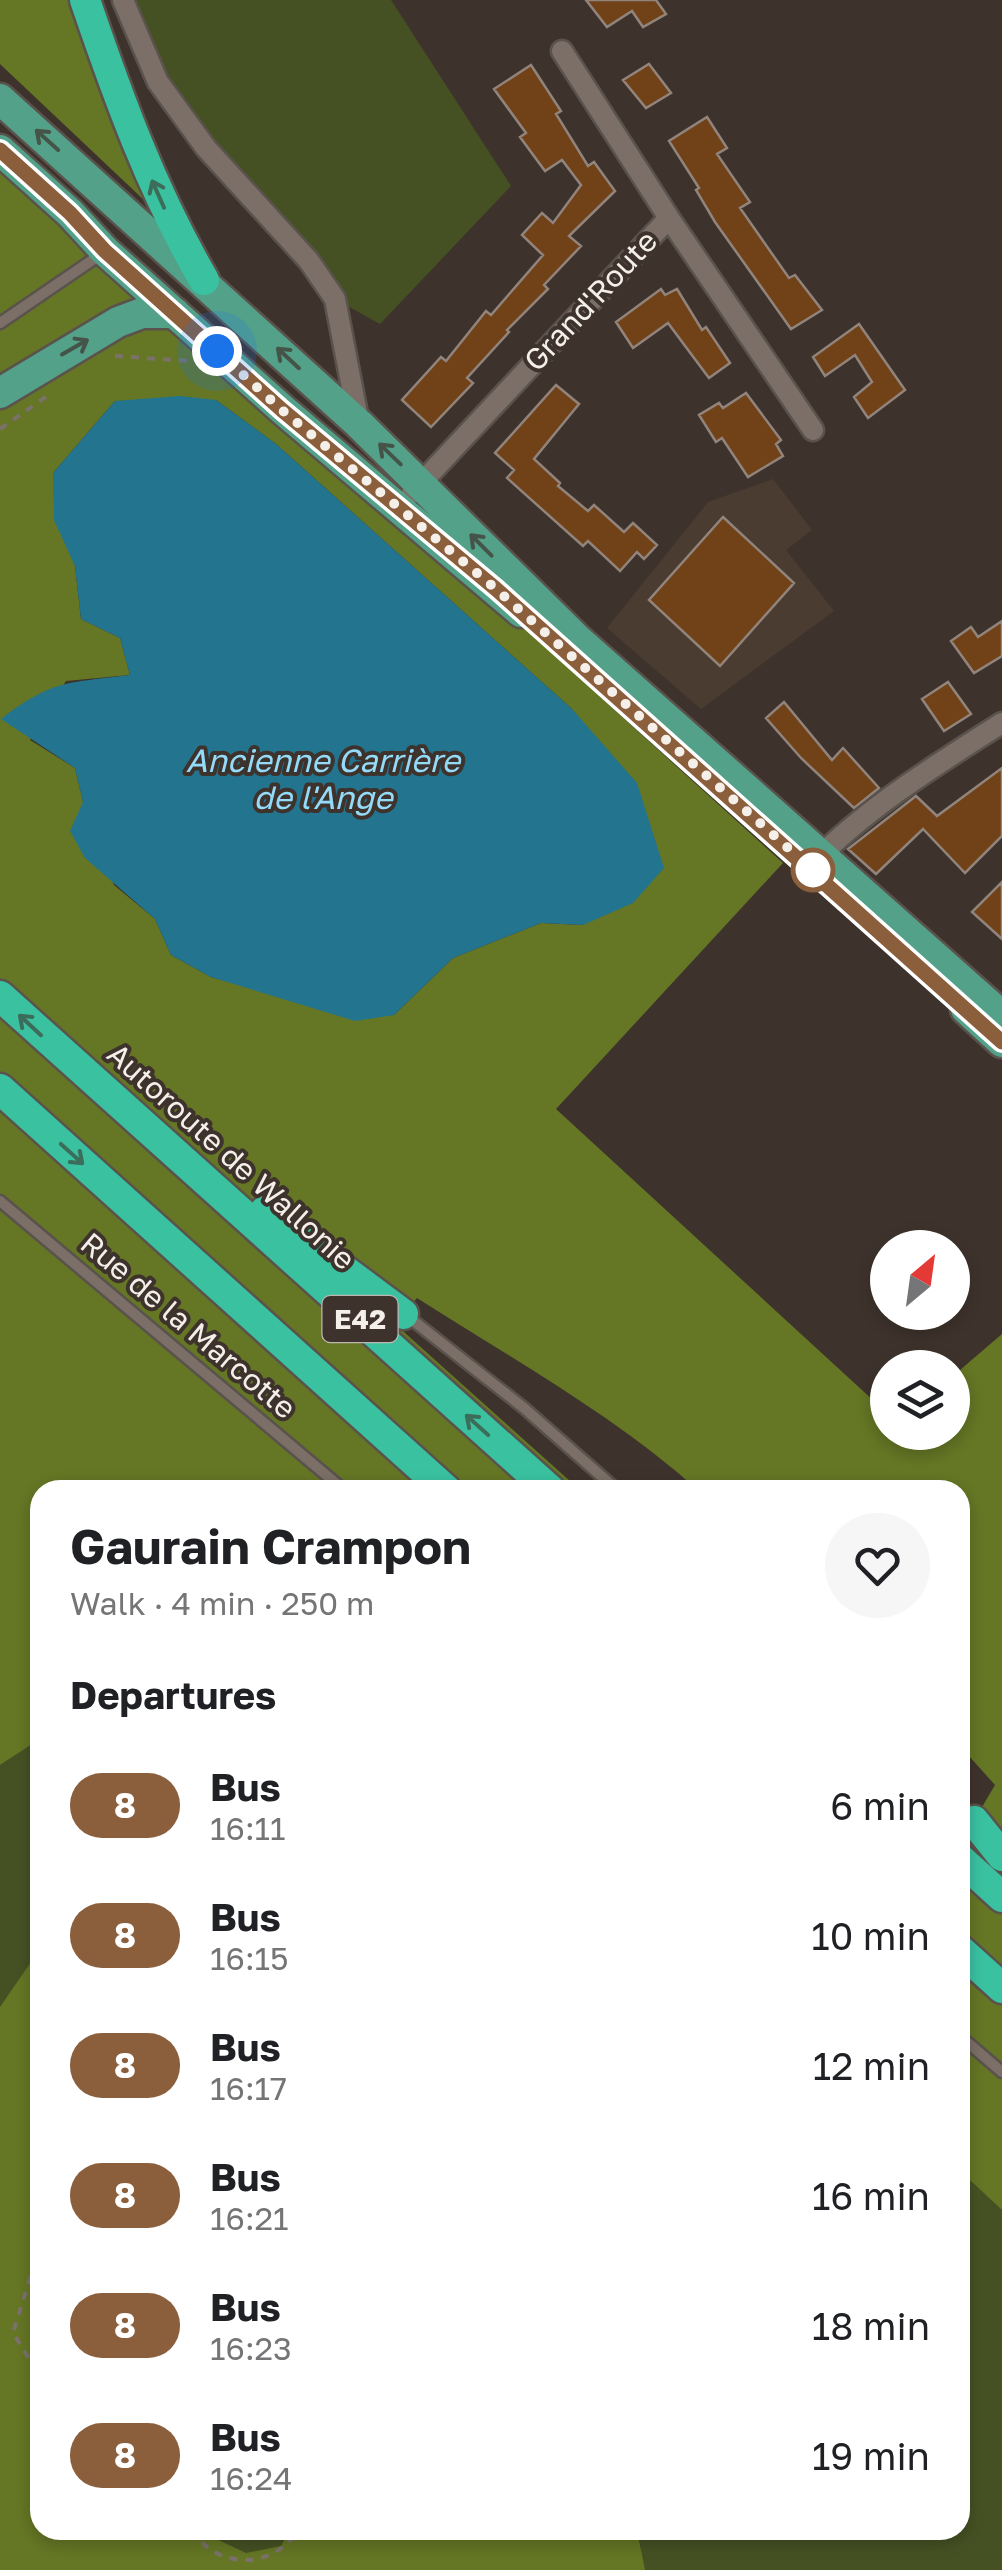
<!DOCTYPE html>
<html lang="en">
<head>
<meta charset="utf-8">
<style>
  body { margin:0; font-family:"Golos Text",sans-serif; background:#f6f6f6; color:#202124; height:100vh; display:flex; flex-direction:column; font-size:38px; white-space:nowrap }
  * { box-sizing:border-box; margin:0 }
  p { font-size:32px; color:#757577 }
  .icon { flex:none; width:55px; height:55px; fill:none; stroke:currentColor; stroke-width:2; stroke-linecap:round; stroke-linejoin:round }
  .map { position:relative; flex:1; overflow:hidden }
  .panel { position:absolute; left:30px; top:1480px; width:940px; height:1060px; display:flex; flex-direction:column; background:#fff; border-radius:30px; box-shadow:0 5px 15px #0003 }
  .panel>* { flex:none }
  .badge { padding:0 20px; border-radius:32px; font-size:35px; line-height:65px }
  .needle { width:65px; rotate:29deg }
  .fabs { position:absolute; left:870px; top:1230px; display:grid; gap:20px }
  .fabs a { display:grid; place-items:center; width:100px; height:100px; border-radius:50%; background:#fff; box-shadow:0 5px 15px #0003; font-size:50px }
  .you { position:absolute; width:50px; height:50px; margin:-25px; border:8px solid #fff; border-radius:50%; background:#1a73e8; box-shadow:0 0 0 15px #1a73e833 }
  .map>.badge { position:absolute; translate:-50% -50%; box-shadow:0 0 0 5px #fff }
  h2 { padding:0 40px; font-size:38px; line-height:90px }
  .round { display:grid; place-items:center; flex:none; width:105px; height:105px; border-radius:52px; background:#f6f6f6 }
  .overview { display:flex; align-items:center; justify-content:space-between; height:170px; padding:0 40px }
  h1 { font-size:48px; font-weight:700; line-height:75px }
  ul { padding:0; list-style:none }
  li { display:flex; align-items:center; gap:30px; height:130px; padding:0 40px }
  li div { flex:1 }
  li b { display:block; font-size:38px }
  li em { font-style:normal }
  li .badge { min-width:110px; font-weight:700; text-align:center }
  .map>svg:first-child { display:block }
</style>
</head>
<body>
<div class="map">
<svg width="1002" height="2570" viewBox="0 0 1002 2570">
  <rect width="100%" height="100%" fill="#3e332c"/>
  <path fill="#4a3c30" d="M773,479L812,530L786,550L834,611L701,709L607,628L708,502Z"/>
  <path fill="#465123" d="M123,0H391L511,186L380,324L335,299L206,148Z
    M40,1739V2036L0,2008V1765Z
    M960,2171L1002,2210V2570H69L0,2525V2225L40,2530H588L641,2548L637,2530H960Z"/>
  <path fill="#657625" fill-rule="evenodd" d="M0,0H74L145,201L0,64Z
    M0,169L479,587L783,863L556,1109L887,1413L888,1432H952L953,1376L1002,1334V2210L960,2171V1829L966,1834L995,1785L960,1746V1490H698C614,1415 511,1358 417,1298L395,1324L580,1490H40V1739L0,1765ZM216,400L276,444L572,709L584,925L541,923L453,958L394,1015L272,994L211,977L171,955L155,919L114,885L83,802L75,768L30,740L66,681L130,675L120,638L81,619L75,566L53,473L115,401Z
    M40,1949V2530H209L214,2538L246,2553L281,2546L290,2530H637L645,2570H0V2007Z"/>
  <path fill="#23748f" d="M180,396L216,400L276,444L572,709L637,783L664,868L633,903L583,925L541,923L453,958L394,1015L355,1021L211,977L171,955L155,919L85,858L70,831L83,802L75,768L1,719C53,679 69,683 130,675L120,638L81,619L75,566L54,520L53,473L115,401Z"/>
  <path fill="#714117" stroke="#91847c" stroke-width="2.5" d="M586,0H656L666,14L643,27L632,11L607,27Z
    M649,64L671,93L646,108L623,80Z
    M531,65L561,111L556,114L588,166L594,162L615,191L569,236L581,246L544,285L548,289L507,330L509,332L467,378L473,383L431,427L402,400L441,357L446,361L486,311L491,315L543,255L522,235L542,213L553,223L581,185L562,160L545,171L520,137L526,133L494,89Z
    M707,117L727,148L717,154L750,202L740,208L789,278L795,275L822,310L791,329L715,222L696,190L699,188L669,141Z
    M661,289L665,295L677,289L702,330L706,327L730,363L709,378L668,323L633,348L616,322Z
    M859,324L905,390L868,418L854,397L872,382L855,355L825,376L813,357Z
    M556,385L579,404L534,459L560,483L558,486L588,511L594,505L624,532L633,523L657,545L644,559L637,552L620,571L588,541L583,546L507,478L514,470L495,453Z
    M746,393L781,440L776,444L783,456L748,477L722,438L716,442L699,415L719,403L723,408Z
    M723,517L794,583L720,666L649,600Z
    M1002,621V656L974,673L951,641L971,627L978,637Z
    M948,682L971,714L944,731L922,699Z
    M784,702L832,760L843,748L879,788L854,808L801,758L766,718Z
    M1002,768V836L965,873L923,829L876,874L848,849L916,796L937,816Z
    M1002,882V939L972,912Z"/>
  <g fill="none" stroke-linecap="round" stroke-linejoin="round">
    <g stroke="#5a524c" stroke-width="15">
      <path id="lane" d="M0,323L104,252
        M0,1201L344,1490
        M406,1315L524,1408L617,1490
        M960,1805L973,1820
        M960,2036L1002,2072"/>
    </g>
    <g stroke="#5a524c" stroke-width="25">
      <path id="street" d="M123,0L158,82L206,148L309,261L335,299L359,424
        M562,51L669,218
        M412,493L669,218L813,430
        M809,867C865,809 934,766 1002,723"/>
    </g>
    <g stroke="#5a524c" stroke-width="35">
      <path id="primary" d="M0,99L359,424L576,638L1002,1016
        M0,150L70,213L105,251L283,410L521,612
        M0,393L118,322L142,313H175
        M966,1009L1002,1042"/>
    </g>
    <g stroke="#5a524c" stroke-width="35">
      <path id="highway" d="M85,0C118,97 152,191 204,280
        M0,996L550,1490
        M0,1089L446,1490
        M265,1211L403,1314
        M974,1821L1002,1856
        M960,1859L1002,1897
        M960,1950L1002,1988"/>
    </g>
    <path stroke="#7b726b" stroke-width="4" stroke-dasharray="8 8" stroke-linecap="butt" d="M115,356L189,361
      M0,429L47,396
      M40,2246L13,2333L40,2376
      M143,2530L148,2535L169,2530
      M192,2530C217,2570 273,2570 298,2530"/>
    <use href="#lane" stroke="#7b6f67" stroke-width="10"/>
    <use href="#street" stroke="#7b6f67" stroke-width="20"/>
    <use href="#primary" stroke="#54a189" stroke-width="30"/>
    <use href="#highway" stroke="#3ac2a0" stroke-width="30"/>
  </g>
  <defs><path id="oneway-shaft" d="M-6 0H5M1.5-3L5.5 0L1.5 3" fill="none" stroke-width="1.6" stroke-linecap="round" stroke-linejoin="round" transform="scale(2.5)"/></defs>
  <g stroke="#455448">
    <use href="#oneway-shaft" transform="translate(47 140) rotate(-138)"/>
    <use href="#oneway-shaft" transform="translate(75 347) rotate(-30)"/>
    <use href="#oneway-shaft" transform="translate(288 358) rotate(-137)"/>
    <use href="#oneway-shaft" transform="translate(390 454) rotate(-136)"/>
    <use href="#oneway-shaft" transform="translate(481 545) rotate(-135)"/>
  </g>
  <g stroke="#3c6c5a">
    <use href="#oneway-shaft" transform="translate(158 194) rotate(-114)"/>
    <use href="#oneway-shaft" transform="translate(30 1025) rotate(-137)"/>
    <use href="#oneway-shaft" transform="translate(72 1154) rotate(42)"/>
    <use href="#oneway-shaft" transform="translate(477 1425) rotate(-138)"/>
  </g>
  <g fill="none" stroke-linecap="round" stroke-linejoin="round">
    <g stroke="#fff" stroke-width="22">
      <path id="line" d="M0,150L70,213L105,251L282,410L496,589L1002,1042"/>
    </g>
    <use href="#line" stroke="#8b5e3c" stroke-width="15"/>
    <path stroke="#f5efea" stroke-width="10" stroke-dasharray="0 18" d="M217,351L282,410L496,589L813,870"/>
  </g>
  <circle fill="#fff" stroke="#8b5e3c" stroke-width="5" cx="813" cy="870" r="20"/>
  <g text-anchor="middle" stroke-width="8" stroke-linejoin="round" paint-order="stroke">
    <rect fill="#3e332c" stroke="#beb7b1" stroke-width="2.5" x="322.5" y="1296" width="75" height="46" rx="8"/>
    <g font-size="28" font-weight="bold" fill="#f5efea">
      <text x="360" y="1329">E42</text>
    </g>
    <g font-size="30" fill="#f5efea" stroke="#3e332c">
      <text transform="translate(591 301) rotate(-47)" y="10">Grand'Route</text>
      <text transform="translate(231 1157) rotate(42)" y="10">Autoroute de Wallonie</text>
      <text transform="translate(188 1326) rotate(40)" y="10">Rue de la Marcotte</text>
    </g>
    <g font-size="32" font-style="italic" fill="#93dbf8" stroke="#3e332c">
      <text x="323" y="772">Ancienne Carrière<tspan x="323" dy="37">de l'Ange</tspan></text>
    </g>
  </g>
</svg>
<div class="fabs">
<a><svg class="needle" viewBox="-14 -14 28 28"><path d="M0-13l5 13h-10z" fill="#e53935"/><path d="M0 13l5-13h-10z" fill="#757577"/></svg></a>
<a><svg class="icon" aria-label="layers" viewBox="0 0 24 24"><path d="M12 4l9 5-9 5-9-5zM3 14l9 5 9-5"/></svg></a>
</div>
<div class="you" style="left:217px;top:351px"></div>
<section class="panel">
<div class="overview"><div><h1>Gaurain Crampon</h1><p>Walk · 4 min · 250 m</p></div><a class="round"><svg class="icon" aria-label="heart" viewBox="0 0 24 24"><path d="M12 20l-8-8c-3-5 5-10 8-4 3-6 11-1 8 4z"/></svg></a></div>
<h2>Departures</h2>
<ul>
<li><span class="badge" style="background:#8b5e3c;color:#fff">8</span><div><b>Bus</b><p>16:11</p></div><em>6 min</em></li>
<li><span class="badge" style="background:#8b5e3c;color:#fff">8</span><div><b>Bus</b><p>16:15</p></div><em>10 min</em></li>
<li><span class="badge" style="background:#8b5e3c;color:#fff">8</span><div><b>Bus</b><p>16:17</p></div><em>12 min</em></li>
<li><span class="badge" style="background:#8b5e3c;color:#fff">8</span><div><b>Bus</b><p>16:21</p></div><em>16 min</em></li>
<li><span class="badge" style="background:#8b5e3c;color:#fff">8</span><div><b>Bus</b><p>16:23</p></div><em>18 min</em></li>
<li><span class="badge" style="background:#8b5e3c;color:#fff">8</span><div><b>Bus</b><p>16:24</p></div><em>19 min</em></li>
</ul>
</section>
</div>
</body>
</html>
